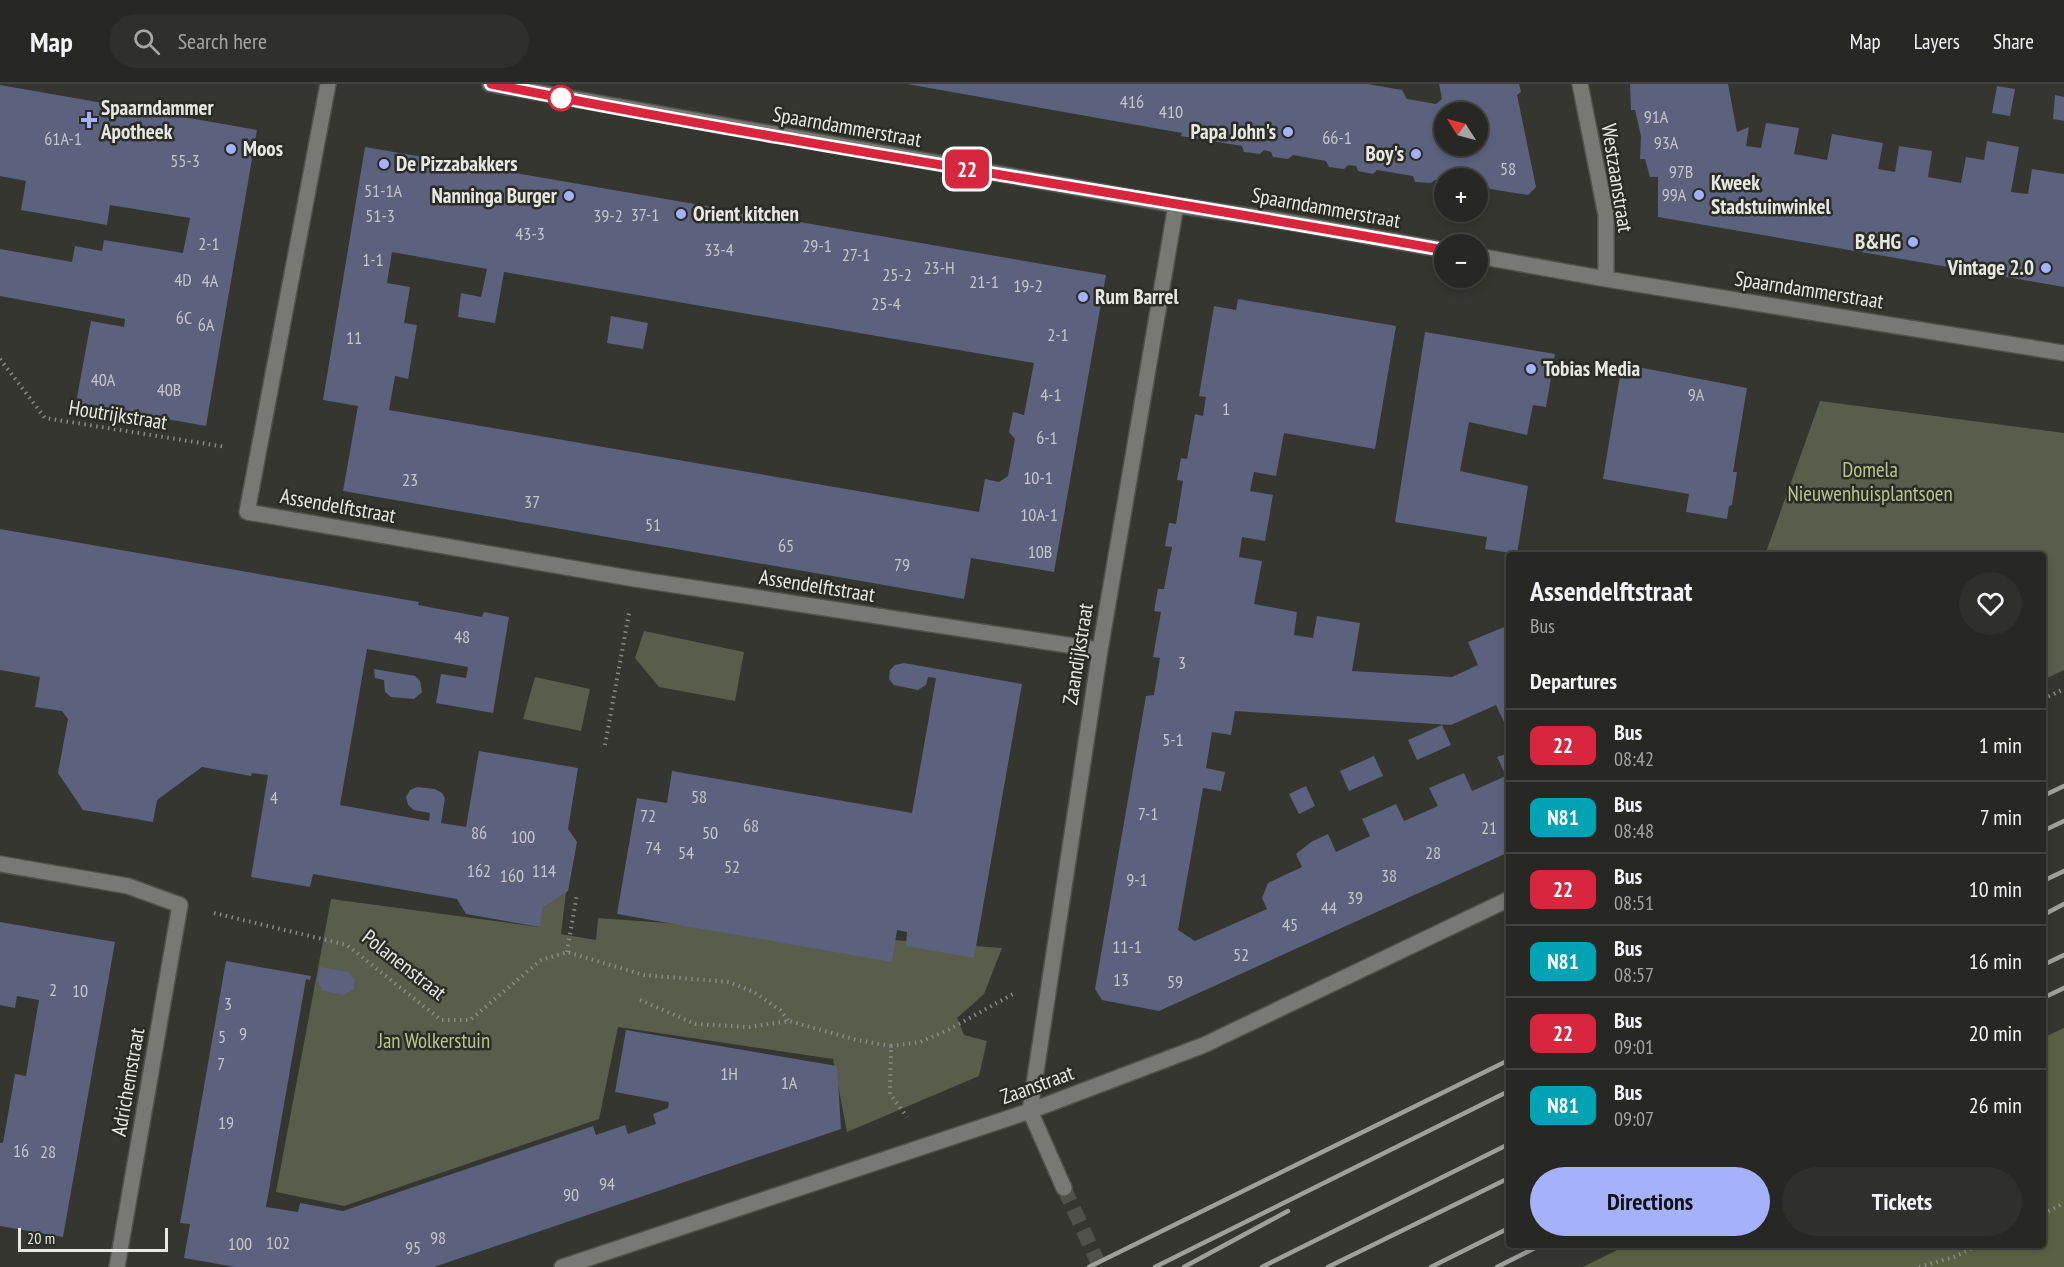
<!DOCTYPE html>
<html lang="en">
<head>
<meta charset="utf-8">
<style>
  body { margin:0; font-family:"PT Sans Narrow",sans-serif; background:#2f302b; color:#f1f3f6; height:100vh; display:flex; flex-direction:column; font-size:22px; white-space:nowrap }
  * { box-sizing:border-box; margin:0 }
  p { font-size:20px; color:#a4a6a6 }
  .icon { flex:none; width:33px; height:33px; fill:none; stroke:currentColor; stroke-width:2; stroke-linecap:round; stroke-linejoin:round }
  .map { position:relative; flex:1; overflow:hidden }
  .panel { position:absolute; left:1506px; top:468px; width:540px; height:696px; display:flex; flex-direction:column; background:#272823; border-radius:6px; box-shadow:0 3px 9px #0003,0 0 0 2px #434441 }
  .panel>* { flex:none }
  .badge { padding:0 12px; border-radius:9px; font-size:21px; line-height:39px }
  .needle { width:39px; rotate:306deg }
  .fabs { position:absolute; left:1434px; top:18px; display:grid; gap:12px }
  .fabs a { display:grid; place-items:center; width:54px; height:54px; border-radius:50%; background:#272823; box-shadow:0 3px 9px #0003,0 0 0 2px #434441; font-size:30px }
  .scale { position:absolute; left:18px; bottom:15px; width:150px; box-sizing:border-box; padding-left:6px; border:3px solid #e7e8e3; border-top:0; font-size:16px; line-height:21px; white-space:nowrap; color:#e7e8e3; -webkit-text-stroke:4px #2a2c25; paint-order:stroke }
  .map>.badge { position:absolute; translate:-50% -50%; box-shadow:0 0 0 3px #fff }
  h2 { padding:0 24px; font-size:22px; line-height:54px }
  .round { display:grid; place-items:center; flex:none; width:63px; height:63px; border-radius:32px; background:#2f302b }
  .headline { display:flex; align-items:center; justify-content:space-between; height:102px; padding:0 24px }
  h1 { font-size:28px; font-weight:600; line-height:45px }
  .primary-button { display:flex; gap:12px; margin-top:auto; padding:12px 24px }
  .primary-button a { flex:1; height:69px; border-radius:36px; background:#a6b1fc; color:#111; font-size:24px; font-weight:600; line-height:69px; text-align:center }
  .primary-button a+a { background:#2f302b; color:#f1f3f6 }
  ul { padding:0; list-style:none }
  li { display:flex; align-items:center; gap:18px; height:72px; padding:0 24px; border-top:2px solid #434441 }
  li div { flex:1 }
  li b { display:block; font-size:22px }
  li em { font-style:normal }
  li .badge { min-width:66px; font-weight:700; text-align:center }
  header { display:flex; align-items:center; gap:36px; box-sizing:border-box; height:84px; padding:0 30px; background:#272823; border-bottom:2px solid #434441 }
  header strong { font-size:28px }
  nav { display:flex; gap:33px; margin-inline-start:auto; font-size:21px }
  .search { width:420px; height:54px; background:#2f302b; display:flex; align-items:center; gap:15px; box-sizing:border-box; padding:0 21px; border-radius:33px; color:#a4a6a6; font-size:22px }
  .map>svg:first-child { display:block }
</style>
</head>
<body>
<header>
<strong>Map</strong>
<div class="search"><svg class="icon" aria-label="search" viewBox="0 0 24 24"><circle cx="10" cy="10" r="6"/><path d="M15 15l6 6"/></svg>Search here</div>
<nav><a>Map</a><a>Layers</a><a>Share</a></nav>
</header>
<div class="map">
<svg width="2064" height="1183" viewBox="0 0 2064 1183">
  <rect width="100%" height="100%" fill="#34362f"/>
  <path fill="#595d4b" d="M1820,317L2064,349V586L2043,596V471H1765Z
    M644,547L744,568L735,617L659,603L635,574Z
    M535,593L590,605L581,647L523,635Z
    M566,808L561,850L596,856L598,834L1002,864L984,910L957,934L964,951L987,957L979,992L847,1048L833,975L618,943L599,1035L344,1122L276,1108L331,815L539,843L543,824Z"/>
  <path fill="#5a6143" d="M2064,944V1183H1583L1627,1161H2043V954Z"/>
  <path fill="#5c617d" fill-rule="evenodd" d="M907,0H1367L1402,6L1407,15L1436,20L1442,15L1439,0H1519L1521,8L1517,11L1536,103L1528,111L1478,103V94H1444V97L1435,96L1431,99L1415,98L1413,92L1377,86L1373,90L1358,87L1356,82L1348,81L1344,85L1329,83L1326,77L1293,71L1288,75L1273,73L1271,68L1264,66L1260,70L1244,68L1242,62L1181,52L1182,49ZM1444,28H1478V62H1444Z
    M1630,0H1728L1737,48L1749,43L1746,62L1761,64L1766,39L1799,44L1794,70L1827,76L1832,50L1883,59L1878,85L1895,88L1899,62L1932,67L1928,93L1961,99L1966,73L1984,76L1987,57L2019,63L2011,108L2028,110L2032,85L2064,90V203L1658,133V93H1650L1645,75H1640L1641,52L1635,26H1631Z
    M0,1L257,46L206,342L76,319L91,237L124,243L125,235L0,212V165L72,178L75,162L102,167L104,156L183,169L190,134L110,121L107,141L21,126L26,97L0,92Z
    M1997,2L2015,5L2010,32L1992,29Z
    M2055,11L2064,13V37L2053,35Z
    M365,63L1106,191L1054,488L971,474L964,515L343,407L358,322L323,316ZM392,168L487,185L481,213L461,209L458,233L495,239L504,188L1034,279L1024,331L1013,328L1009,348L1015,355L1008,392L999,398L985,395L979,428L389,326L395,292L408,295L417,241L404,239L410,203L387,199Z
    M1238,215L1396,242L1375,365L1284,349L1276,392L1254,388L1250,407L1273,411L1265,457L1242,453L1239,473L1262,477L1254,520L1297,528L1294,551L1313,554L1317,532L1360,539L1352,587L1452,593L1478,581L1468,558L1509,541V649L1496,621L1451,641L1235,627L1231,651L1212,648L1206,684L1225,688L1221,707L1203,704L1178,846L1195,857L1267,825L1262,814L1268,799L1302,783L1296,770L1311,758L1328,750L1336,768L1370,752L1362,735L1396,720L1404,737L1438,722L1429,704L1464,689L1472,707L1506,692L1497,673L1509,669V768L1159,927L1102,916L1095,905L1146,612L1154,611L1160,574L1153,573L1161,528L1154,527L1158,505H1164L1172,463L1165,462L1169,439L1176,440L1183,397L1177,396L1181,374L1187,375L1195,330L1203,332L1206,313L1199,312L1214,222L1236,226Z
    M611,232L648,239L643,265L607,259Z
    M1425,248L1555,270L1546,323L1533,321L1527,351L1469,338L1460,387L1528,402L1517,470L1485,465L1487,453L1395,438Z
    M1622,280L1747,304L1733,388H1737L1732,421L1729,422L1727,435L1686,428L1689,410L1603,395Z
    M0,445L419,518L418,521L482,533L484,528L509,533L493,629L436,619L441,590L466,594L468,583L367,565L340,721L429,737L430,729L414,726L408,721L406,713L410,706L417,703L435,705L442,709L445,714L441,739L466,743L479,667L578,684L568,745L577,758L568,807L543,824L540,843L466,830L457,815L313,790L310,803L251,793L268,691L252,689L251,692L202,683L157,716L153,738L83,726L58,689L68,635L62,627L35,623L40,593L0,586Z
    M904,579L1022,600L974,874L906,862L907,848L897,846L892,878L617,830L637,714L667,719L672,687L912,729L936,594L928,593L926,601L918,606L894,601L889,595L890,586L895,581Z
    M374,585L415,592L420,597L422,608L414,615L391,613L385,608L384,596L375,594Z
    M1442,641L1451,661L1417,676L1408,656Z
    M1374,672L1383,692L1349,707L1340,687Z
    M1306,702L1315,722L1299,730L1289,710Z
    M0,838L115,858L63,1153L0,1142V1059H3L15,990L26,992L39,916L17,912L15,924L0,921Z
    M226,877L311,892L310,896L306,895L266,1123L298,1128L300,1119L343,1127L593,1042L596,1051L625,1041L628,1050L656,1040L653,1030L668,1024L669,1018L615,1008L626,946L837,982L841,1045L434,1183H235L184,1174L190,1140L180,1139Z
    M320,883L348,888L355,896L354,905L344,911L323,907L317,897Z"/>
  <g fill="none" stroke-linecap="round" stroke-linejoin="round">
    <path stroke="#4f514a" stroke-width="15" stroke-dasharray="15 8" stroke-linecap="butt" d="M1064,1104L1100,1183"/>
    <g stroke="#51524c" stroke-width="18">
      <path id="minor" d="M328,0L247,428L635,495L1100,566
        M490,0L1176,121L1277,136L1444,166
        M1580,0L1606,131V195
        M1478,172L1606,195L2064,269
        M0,780L128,802L180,821L117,1183
        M1030,1027L1100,566L1176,121
        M1030,1027L1064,1104
        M562,1183L1030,1027L1204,961L1509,815"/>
    </g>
    <path stroke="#8a8b85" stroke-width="4" stroke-dasharray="1.5 4.5" stroke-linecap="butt" d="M0,275L45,334L226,363
      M2043,615L2064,605
      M605,661L629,529
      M214,829L347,861L441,936H470L541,876L567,868L644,891L729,898L754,908L780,926L789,937
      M567,868L577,810
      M640,916L695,940L749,943L789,937L857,956L891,962L890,1010L907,1033
      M891,962L920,958L948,946L1013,910
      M2043,1130L2064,1119
      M1919,1183L1954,1173L1979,1161"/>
    <use href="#minor" stroke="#787975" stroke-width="15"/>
    <path stroke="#9ea09a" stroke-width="4.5" d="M2043,712L2064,702
      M2043,747L2064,737
      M2043,797L2064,787
      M2043,831L2064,820
      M2043,881L2064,871
      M2043,914L2064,904
      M1089,1183L1509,976
      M1155,1183L1509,1007
      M1184,1183L1288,1127
      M1262,1183L1509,1060
      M1328,1183L1509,1094
      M1431,1183L1509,1144
      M1497,1183L1541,1161"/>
  </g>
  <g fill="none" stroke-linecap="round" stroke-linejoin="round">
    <g stroke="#fff" stroke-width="14">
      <path id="line" d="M491,0C807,63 1127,109 1444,166"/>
    </g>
    <use href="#line" stroke="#d7263d" stroke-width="9"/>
  </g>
  <circle fill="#fff" stroke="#d7263d" stroke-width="3" cx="561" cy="14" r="12"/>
  <g fill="#a6b1fc" stroke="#2a2c25" stroke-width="2">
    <path d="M86 27h6v6h6v6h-6v6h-6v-6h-6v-6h6z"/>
    <circle cx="1288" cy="48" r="6"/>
    <circle cx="231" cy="65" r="6"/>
    <circle cx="1416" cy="70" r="6"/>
    <circle cx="384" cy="80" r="6"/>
    <circle cx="1699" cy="111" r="6"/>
    <circle cx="569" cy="112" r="6"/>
    <circle cx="681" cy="130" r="6"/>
    <circle cx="1913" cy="158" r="6"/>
    <circle cx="2046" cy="184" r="6"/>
    <circle cx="1083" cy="213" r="6"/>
    <circle cx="1531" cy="285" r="6"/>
  </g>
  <g text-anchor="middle" stroke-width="5" stroke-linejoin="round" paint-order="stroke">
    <g font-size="18" fill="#c4c6ca">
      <text x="1132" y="24">416</text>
      <text x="1171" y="34">410</text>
      <text x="1656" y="39">91A</text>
      <text x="1337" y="60">66-1</text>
      <text x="63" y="61">61A-1</text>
      <text x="1666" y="65">93A</text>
      <text x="185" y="83">55-3</text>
      <text x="1508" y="91">58</text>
      <text x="1681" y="94">97B</text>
      <text x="383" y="113">51-1A</text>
      <text x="1674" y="117">99A</text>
      <text x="645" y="137">37-1</text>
      <text x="380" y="138">51-3</text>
      <text x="608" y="138">39-2</text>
      <text x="530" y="156">43-3</text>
      <text x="209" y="166">2-1</text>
      <text x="817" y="168">29-1</text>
      <text x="719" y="172">33-4</text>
      <text x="856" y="177">27-1</text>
      <text x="373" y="182">1-1</text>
      <text x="939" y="190">23-H</text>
      <text x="897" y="197">25-2</text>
      <text x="183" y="202">4D</text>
      <text x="210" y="203">4A</text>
      <text x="984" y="204">21-1</text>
      <text x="1028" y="208">19-2</text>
      <text x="886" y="226">25-4</text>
      <text x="184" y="240">6C</text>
      <text x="206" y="247">6A</text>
      <text x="1058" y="257">2-1</text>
      <text x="354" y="260">11</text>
      <text x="103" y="302">40A</text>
      <text x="169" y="312">40B</text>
      <text x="1051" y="317">4-1</text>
      <text x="1696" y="317">9A</text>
      <text x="1226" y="331">1</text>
      <text x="1047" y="360">6-1</text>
      <text x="1038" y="400">10-1</text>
      <text x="410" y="402">23</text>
      <text x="532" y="424">37</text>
      <text x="1039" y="437">10A-1</text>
      <text x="653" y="447">51</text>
      <text x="786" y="468">65</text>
      <text x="1040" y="474">10B</text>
      <text x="902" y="487">79</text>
      <text x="462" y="559">48</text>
      <text x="1182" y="585">3</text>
      <text x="1173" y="662">5-1</text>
      <text x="699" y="719">58</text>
      <text x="274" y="720">4</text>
      <text x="1148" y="736">7-1</text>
      <text x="648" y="738">72</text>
      <text x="751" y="748">68</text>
      <text x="1489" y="750">21</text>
      <text x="479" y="755">86</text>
      <text x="710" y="755">50</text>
      <text x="523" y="759">100</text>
      <text x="653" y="770">74</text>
      <text x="686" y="775">54</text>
      <text x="1433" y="775">28</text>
      <text x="732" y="789">52</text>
      <text x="479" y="793">162</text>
      <text x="544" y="793">114</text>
      <text x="512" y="798">160</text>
      <text x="1389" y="798">38</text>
      <text x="1137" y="802">9-1</text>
      <text x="1355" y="820">39</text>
      <text x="1329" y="830">44</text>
      <text x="1290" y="847">45</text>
      <text x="1127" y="869">11-1</text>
      <text x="1241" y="877">52</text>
      <text x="1121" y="902">13</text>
      <text x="1175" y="904">59</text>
      <text x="53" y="912">2</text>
      <text x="80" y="913">10</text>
      <text x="228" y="926">3</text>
      <text x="243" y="956">9</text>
      <text x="222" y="959">5</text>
      <text x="221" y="986">7</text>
      <text x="729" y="996">1H</text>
      <text x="789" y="1005">1A</text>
      <text x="226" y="1045">19</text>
      <text x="21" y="1073">16</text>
      <text x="48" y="1074">28</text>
      <text x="607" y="1106">94</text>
      <text x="571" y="1117">90</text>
      <text x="438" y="1160">98</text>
      <text x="278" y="1165">102</text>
      <text x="240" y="1166">100</text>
      <text x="413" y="1170">95</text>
    </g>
    <g font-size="21" font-weight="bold" fill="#e7e8e3" stroke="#2a2c25" text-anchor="start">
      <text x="101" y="31">Spaarndammer<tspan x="101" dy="24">Apotheek</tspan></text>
      <text x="1276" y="55" text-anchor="end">Papa John's</text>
      <text x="243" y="72">Moos</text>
      <text x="1404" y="77" text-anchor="end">Boy's</text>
      <text x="396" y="87">De Pizzabakkers</text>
      <text x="1711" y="106">Kweek<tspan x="1711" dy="24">Stadstuinwinkel</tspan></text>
      <text x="557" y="119" text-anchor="end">Nanninga Burger</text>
      <text x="693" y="137">Orient kitchen</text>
      <text x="1901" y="165" text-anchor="end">B&amp;HG</text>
      <text x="2034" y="191" text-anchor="end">Vintage 2.0</text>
      <text x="1095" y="220">Rum Barrel</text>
      <text x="1543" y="292">Tobias Media</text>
    </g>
    <g font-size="21" fill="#e7e8e3" stroke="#2a2c25">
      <text transform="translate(847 43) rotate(10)" y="7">Spaarndammerstraat</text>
      <text transform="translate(1617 94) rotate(81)" y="7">Westzaanstraat</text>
      <text transform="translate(1326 124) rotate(10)" y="7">Spaarndammerstraat</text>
      <text transform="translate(1809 206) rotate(9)" y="7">Spaarndammerstraat</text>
      <text transform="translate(118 331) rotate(9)" y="7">Houtrijkstraat</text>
      <text transform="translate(338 422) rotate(10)" y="7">Assendelftstraat</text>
      <text transform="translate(817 502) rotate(9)" y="7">Assendelftstraat</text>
      <text transform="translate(1078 570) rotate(-81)" y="7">Zaandijkstraat</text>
      <text transform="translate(404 881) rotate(38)" y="7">Polanenstraat</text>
      <text transform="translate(128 998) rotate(-80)" y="7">Adrichemstraat</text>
      <text transform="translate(1037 1001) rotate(-20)" y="7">Zaanstraat</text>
    </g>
    <g font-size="21" fill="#b9c58e" stroke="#2a2c25">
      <text x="1870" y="393">Domela<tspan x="1870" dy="24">Nieuwenhuisplantsoen</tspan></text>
      <text x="434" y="964">Jan Wolkerstuin</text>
    </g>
  </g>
</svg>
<div class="fabs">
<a><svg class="needle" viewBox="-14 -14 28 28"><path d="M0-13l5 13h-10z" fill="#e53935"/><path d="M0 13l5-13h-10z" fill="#a4a6a6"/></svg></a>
<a>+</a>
<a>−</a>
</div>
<div class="scale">20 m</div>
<b class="badge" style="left:967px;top:85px;background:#d7263d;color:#fff">22</b>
<section class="panel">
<div class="headline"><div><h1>Assendelftstraat</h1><p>Bus</p></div><a class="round"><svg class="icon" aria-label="heart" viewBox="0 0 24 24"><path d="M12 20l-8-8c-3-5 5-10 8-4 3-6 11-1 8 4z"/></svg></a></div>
<h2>Departures</h2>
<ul>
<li><span class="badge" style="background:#d7263d;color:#fff">22</span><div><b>Bus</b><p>08:42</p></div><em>1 min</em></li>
<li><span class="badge" style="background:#00a3b4;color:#fff">N81</span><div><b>Bus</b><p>08:48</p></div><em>7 min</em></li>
<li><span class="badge" style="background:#d7263d;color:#fff">22</span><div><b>Bus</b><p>08:51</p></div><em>10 min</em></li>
<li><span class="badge" style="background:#00a3b4;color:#fff">N81</span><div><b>Bus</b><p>08:57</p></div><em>16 min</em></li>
<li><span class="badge" style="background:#d7263d;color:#fff">22</span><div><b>Bus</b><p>09:01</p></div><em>20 min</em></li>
<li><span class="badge" style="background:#00a3b4;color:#fff">N81</span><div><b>Bus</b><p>09:07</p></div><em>26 min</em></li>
</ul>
<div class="primary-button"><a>Directions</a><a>Tickets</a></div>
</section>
</div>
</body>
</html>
